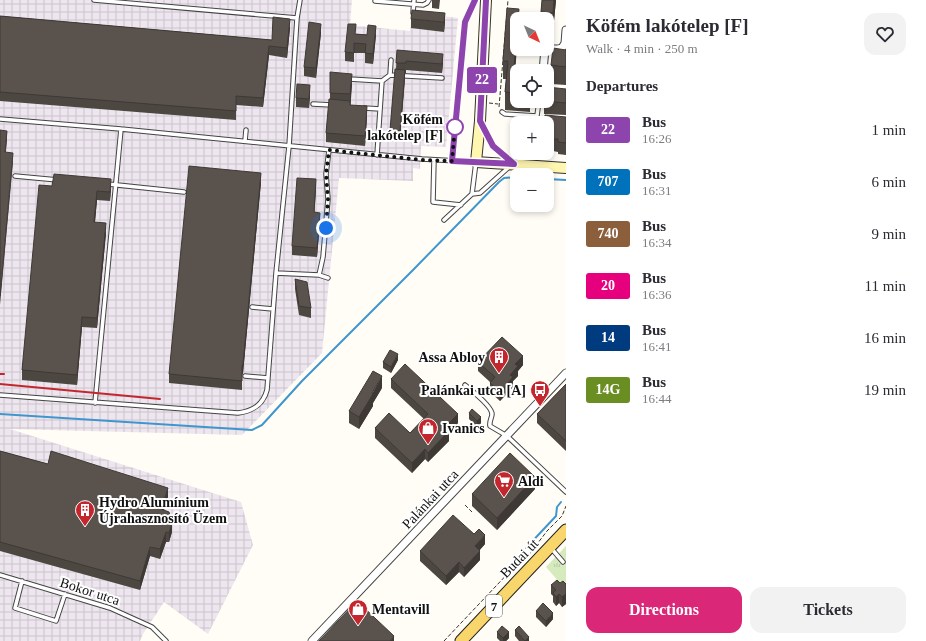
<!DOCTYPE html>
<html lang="en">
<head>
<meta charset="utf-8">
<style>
  body { margin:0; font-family:Georgia,serif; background:#f2f2f3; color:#2b2b33; height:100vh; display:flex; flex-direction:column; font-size:15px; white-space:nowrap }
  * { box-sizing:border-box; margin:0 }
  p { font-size:13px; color:#7c7c81 }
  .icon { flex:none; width:22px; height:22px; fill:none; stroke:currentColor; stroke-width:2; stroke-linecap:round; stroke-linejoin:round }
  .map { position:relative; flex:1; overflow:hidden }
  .sheet { display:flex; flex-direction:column; background:#fff; width:360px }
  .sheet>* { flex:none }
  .badge { padding:0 8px; border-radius:3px; font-size:14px; line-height:26px }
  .needle { width:26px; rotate:137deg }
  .fabs { position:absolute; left:510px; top:12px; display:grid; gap:8px }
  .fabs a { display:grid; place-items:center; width:44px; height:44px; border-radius:8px; background:#fff; box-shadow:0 2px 6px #0003; font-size:20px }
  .you { position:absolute; width:20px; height:20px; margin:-10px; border:3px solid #fff; border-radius:50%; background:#1a73e8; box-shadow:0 0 0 6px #1a73e833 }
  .map>.badge { position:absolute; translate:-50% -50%; box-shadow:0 0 0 2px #fff }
  h2 { padding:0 20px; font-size:15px; line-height:36px }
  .round { display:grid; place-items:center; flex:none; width:42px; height:42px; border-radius:12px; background:#f2f2f3 }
  .headline { display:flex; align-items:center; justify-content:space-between; height:68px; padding:0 20px }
  h1 { font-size:19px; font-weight:700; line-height:30px }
  .action { display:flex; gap:8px; margin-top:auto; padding:8px 20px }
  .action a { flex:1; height:46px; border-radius:12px; background:#db2777; color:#fff; font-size:16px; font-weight:700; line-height:46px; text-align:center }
  .action a+a { background:#f2f2f3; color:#2b2b33 }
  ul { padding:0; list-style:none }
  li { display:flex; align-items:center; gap:12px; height:52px; padding:0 20px }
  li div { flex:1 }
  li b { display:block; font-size:15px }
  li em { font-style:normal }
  li .badge { min-width:44px; font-weight:700; text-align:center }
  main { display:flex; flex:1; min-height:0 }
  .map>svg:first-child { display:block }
</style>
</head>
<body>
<main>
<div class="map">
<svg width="566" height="641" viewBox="0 0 566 641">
  <defs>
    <pattern id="industrial-grid" width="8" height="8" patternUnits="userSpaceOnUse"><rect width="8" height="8" fill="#eee6ef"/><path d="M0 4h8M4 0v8" fill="none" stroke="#cbc4cc"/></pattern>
    <pattern id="grass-tufts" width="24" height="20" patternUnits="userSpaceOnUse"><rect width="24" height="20" fill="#d5ebbd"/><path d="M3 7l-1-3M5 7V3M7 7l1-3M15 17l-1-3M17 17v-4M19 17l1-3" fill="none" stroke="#b6c8a1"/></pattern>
  </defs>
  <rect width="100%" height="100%" fill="#fffdf5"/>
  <path fill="url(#industrial-grid)" d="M0,0H352L350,25L410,31L412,12L458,18L446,147L421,146L420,169L413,168V181L339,178L322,353L242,435L10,429L241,502L253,545L208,634L164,602L143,634L140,641H0Z"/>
  <path fill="url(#grass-tufts)" d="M566,546V590L546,567Z"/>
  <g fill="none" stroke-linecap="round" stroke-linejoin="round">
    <path stroke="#3f96cf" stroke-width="2" d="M547,179L566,180
      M0,414L252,430L262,425L302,381L413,270L499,182L504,178L517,177
      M526,548L556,516L557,507L561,502"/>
    <g stroke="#444" stroke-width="5.5">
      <path id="lane" d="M94,0L297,18
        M375,1L423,5L427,3L429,0
        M413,13L414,0
        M390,75L442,78
        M349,79L382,81
        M313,104L332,105
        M364,108L380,109
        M502,112L505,114L537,116
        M0,119L121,129L422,159L476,162L472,194L444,220
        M536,123L539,101
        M482,125L493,146L512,162
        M245,141L246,130
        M377,155L382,81L390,75L391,60
        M434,160L433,202L461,205
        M452,161L465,22L475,0
        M15,176L58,180
        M108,184L184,192
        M472,194L480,193L509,167
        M276,273L319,275L328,278
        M319,275L323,257L328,199L326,174L329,150
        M252,307L273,309
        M245,376L268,378
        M465,385C471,390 492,406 492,414C492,418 489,421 490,426L507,436L566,492
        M0,395L238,413C253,411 263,405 267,390L276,273L289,146L297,18L300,0
        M95,403L121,129
        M551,548L563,562
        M0,575L110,608L152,627L166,641
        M22,581L15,608L56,621L65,594"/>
    </g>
    <g stroke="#444" stroke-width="9">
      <path id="street" d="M547,49H558L562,48L565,43L566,30
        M543,71L545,49
        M312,641L566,373"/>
    </g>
    <g stroke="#333" stroke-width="12">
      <path id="secondary" d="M486,0L480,121L476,162L566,168"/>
    </g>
    <g stroke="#222" stroke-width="13">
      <path id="primary" d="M461,641L566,530"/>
    </g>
    <path stroke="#333" stroke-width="1" stroke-dasharray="4 2" stroke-linecap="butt" d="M489,103L498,104
      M499,107L508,0
      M465,505L472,512
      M444,641L514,567L528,556L547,531L562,516L566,506"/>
    <use href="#lane" stroke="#fff" stroke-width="3.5"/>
    <use href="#street" stroke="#fff" stroke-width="7"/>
    <use href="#secondary" stroke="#fff6b0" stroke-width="10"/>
    <use href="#primary" stroke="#f9d66b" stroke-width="11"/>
    <path stroke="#c4262e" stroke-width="2" d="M0,374H4
      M0,384L160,399"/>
  </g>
  <path fill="#4d4742" d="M432,0H440L439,9L432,8Z
    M542,0H556L553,31H547V19H541Z
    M0,16L272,40L290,28L287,58L269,55L263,107L236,105V120L0,101Z
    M411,19L445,22L444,32L411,28Z
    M519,19L515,69L517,71V101H530V112L505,110V92L506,79H503V61Z
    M321,33L316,78L304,76V67Z
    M356,34L376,35L373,64L365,63V53H354V62L345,61V52Z
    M397,50L443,63L442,73L406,70V73H405L400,140L390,139V130L396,69Z
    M566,50V85L551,84V65Z
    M330,72L352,84L350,105L367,116L365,146L326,142V133L330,99Z
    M566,89V115L544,114V101Z
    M310,95L309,108L296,107V98Z
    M566,117V155L558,154V152L553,151V149H548V146H547V123Z
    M261,182L243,373L242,375V390L169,383V374Z
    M52,186L111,189L110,201L97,200L95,222L106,233L97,328L82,327L77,385L22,380V370Z
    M316,188L314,212L320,222L317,257L292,255V246Z
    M295,279L311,308V318L299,315L295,289Z
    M398,360L391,373L383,368V362Z
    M478,362L523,365L518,371V376L513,381V387L500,401L490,392V382L478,371Z
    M391,379L458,423L449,432V441L428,462L425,459L412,473L375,438V428L410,433L424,419L391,388Z
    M566,384V451L537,423V414Z
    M382,388L373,403V406L359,429L349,423V411Z
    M469,413L481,423L477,427L469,419Z
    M0,451L168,497L164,510L172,532L169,542H166L160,559L150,556L140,590L0,551Z
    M535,489L497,530L472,506V494Z
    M474,534L485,544L479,551L480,560L464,577L459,572L446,585L420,561V551Z
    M560,583L566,584V604L562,607L559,603L556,606L553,602V596L551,594V585Z
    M536,611L553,619L546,627L536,617Z
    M515,630L529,641H519L515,636Z
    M497,632L509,638L506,641H500L497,638Z"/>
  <path fill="#3f3936" d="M554,0H556L553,31V13Z
    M445,13V22L444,32V22Z
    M290,19V28L287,58V48Z
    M321,24V33L316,78V68Z
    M376,26V35L373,64V54Z
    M517,29V47L514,87V69Z
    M269,46V55L263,107V98Z
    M443,54V63L442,73V64Z
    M405,70V79L400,140V131Z
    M352,74V84L350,114V94Z
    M310,85V95L309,108V99Z
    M367,106V116L365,146V136Z
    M7,131V140L5,162V152Z
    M13,153V162L0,305V296Z
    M261,173V182L243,373L242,375V390V366Z
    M111,179V189L110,201V192Z
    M316,179V188L314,221V212Z
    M97,191V200L94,232V222Z
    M320,213V222L317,257V248Z
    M106,223V233L97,328V318Z
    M82,317V327L77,385V375Z
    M398,354V360L391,373V367Z
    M523,356V365L518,371V376L513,381V387L500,401V392L510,375L515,364Z
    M382,376V388L373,403V406L359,429V417Z
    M458,414V423L449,432V441L428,462V453L445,427Z
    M481,417V423L477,427V421Z
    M425,449V459L412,473V463Z
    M535,477V489L497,530V518Z
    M168,488V497L161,519V509Z
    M172,523V532L169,542V533Z
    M166,532V542L160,559V549Z
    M485,535V544L475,555V546Z
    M150,547V556L140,590V581Z
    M480,551V560L464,577V568Z
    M459,562V572L446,585V576Z
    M559,594V603L556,606V597Z
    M566,594V604L562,607V597Z
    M553,613V619L546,627V621Z
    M509,632V638L506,641H503V638Z
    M394,636V641H390Z
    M529,637V641H525Z"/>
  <path fill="#5a524d" stroke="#3f3936" d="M542,0H554L553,13L541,12Z
    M507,8L519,9L518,19H517V29L514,69L532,70L531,71H517V93L505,92L508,61H503Z
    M412,10L445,13L444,22L411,19Z
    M0,16L272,40L273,17L290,19L287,48L269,46L263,98L236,96V111L0,92Z
    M309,22L321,24L316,68L304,67Z
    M348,24H356L355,34L367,35L368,25L376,26L373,54L365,53L366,44L354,43V53L345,52Z
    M553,48L566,50V67L551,65Z
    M397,50L443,54L442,64L406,61V63H396Z
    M395,69L405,70L400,131L390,130Z
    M330,72L352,74L350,94L330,93Z
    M297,84L310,85L309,99L296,98Z
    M547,87L566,89V103L544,101H547Z
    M329,99L350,101V105L367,106L365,136L326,133Z
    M545,115L566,117V143L558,142V139H553V137L548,136L549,134H547V123H544Z
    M0,130L7,131L5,152L13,153L0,296Z
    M189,166L261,173L243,364L242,366V381L169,374Z
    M54,174L111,179L110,192L97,191L94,222L106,223L97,318L82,317L77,375L22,370L39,185L52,186Z
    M297,178L316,179L314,212L320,213L317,248L292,246Z
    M295,279L307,282L311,308L299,306Z
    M502,337L523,356L515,364L518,366L510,375L513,377L500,392L490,383L495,377L478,362Z
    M390,350L398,354L391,367L383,362Z
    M405,364L458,414L445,427L449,431L428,453L425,449L412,463L375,428L389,413L410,433L428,414L391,379Z
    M373,371L382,376L372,393L373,394L359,417L349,411Z
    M566,384V441L537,414Z
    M472,409L481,417L477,421L469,413Z
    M0,451L48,464L51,451L168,488L161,509L169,512L172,523L169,533L166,532L160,549L150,547L140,581L0,542Z
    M510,453L535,477L497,518L472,494Z
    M453,515L474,534L479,529L485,535L475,546L480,551L464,568L459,562L446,576L420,551Z
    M557,580L560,583L563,581L566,584V594L562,597L559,594L556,597L553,593L556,590L551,585Z
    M357,601L394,636L390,641H319Z
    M543,603L553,613L546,621L536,611Z
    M502,626L509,632L503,638L497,632Z
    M519,626L529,637L525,641L515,630Z"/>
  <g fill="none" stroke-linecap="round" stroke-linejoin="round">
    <g stroke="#fff" stroke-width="9">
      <path id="line" d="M475,0L465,22L452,161L514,164L493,146L480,121L486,0"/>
    </g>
    <use href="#line" stroke="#8e44ad" stroke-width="6"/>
    <path stroke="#111" stroke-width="4" stroke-dasharray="0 7.2" d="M326,228L328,199L326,174L329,150L422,160L452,161L455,127"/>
  </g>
  <defs>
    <g id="building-pin" transform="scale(1)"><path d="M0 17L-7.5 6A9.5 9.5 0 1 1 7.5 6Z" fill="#c4262e" stroke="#fff"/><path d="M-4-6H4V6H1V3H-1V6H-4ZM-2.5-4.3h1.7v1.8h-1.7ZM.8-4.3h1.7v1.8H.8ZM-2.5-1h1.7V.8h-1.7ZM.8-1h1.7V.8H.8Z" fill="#fff"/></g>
    <g id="bus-pin" transform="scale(1)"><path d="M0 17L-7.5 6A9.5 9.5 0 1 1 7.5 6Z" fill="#c4262e" stroke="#fff"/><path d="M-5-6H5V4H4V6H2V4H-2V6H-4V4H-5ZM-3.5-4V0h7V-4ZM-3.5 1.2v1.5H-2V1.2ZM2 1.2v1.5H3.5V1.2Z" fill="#fff"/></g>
    <g id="shop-pin" transform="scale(1)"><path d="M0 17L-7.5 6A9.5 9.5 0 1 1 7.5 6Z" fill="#c4262e" stroke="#fff"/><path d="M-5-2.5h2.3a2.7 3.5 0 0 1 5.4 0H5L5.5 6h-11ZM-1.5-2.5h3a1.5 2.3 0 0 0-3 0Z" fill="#fff"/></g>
    <g id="supermarket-pin" transform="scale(1)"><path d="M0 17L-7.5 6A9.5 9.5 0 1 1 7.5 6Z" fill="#c4262e" stroke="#fff"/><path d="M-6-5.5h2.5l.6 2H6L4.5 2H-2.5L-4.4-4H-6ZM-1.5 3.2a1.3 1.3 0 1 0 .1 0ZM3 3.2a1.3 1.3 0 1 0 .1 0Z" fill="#fff"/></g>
  </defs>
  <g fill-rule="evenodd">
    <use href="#building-pin" x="499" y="357"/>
    <use href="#bus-pin" x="540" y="390"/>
    <use href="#shop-pin" x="428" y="428"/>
    <use href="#supermarket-pin" x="504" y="481"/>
    <use href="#building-pin" x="85" y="510"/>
    <use href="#shop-pin" x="358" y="609"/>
  </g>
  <circle fill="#fff" stroke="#8e44ad" stroke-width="2" cx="455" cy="127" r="8"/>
  <g text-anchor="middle" stroke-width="4" stroke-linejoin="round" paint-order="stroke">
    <rect fill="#fff" stroke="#585858" stroke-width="1" x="486" y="595" width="16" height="22" rx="3"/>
    <g font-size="13" font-weight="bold" fill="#111">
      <text x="494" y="611">7</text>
    </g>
    <g font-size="14" font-weight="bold" fill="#111" stroke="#fff" text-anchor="end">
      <text x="443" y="124">Köfém<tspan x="443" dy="16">lakótelep [F]</tspan></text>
    </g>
    <g font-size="14" font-weight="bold" fill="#111" stroke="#fff" text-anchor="start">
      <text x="485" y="362" text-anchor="end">Assa Abloy</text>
      <text x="526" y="395" text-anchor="end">Palánkai utca [A]</text>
      <text x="442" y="433">Ivanics</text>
      <text x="518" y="486">Aldi</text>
      <text x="99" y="507">Hydro Alumínium<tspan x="99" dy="16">Újrahasznosító Üzem</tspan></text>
      <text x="372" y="614">Mentavill</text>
    </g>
    <g font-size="14" fill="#111" stroke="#fff">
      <text transform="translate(430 499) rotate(-47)" y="5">Palánkai utca</text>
      <text transform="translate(519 558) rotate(-46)" y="5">Budai út</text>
      <text transform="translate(90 591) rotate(18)" y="5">Bokor utca</text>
    </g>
  </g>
</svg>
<div class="fabs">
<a><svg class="needle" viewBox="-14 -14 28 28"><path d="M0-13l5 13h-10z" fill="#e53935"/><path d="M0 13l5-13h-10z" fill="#7c7c81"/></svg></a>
<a><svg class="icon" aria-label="locate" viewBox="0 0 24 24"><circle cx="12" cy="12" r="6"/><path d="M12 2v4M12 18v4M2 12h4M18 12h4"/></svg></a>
<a>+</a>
<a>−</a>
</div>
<div class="you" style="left:326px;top:228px"></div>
<b class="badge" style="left:482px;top:80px;background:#8e44ad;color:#fff">22</b>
</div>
<section class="sheet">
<div class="headline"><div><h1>Köfém lakótelep [F]</h1><p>Walk · 4 min · 250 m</p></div><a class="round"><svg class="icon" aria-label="heart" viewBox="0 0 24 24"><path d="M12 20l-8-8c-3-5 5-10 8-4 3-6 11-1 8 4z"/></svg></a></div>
<h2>Departures</h2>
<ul>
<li><span class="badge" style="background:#8e44ad;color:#fff">22</span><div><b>Bus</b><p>16:26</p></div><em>1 min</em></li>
<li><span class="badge" style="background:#0072bc;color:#fff">707</span><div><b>Bus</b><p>16:31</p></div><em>6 min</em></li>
<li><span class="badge" style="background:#8b5e3c;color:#fff">740</span><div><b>Bus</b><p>16:34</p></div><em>9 min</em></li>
<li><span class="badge" style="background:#e6007e;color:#fff">20</span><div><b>Bus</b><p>16:36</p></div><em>11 min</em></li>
<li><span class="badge" style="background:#003b80;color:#fff">14</span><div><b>Bus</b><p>16:41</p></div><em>16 min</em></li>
<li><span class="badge" style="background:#6b8e23;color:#fff">14G</span><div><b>Bus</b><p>16:44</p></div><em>19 min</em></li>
</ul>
<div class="action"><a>Directions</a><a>Tickets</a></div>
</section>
</main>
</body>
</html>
